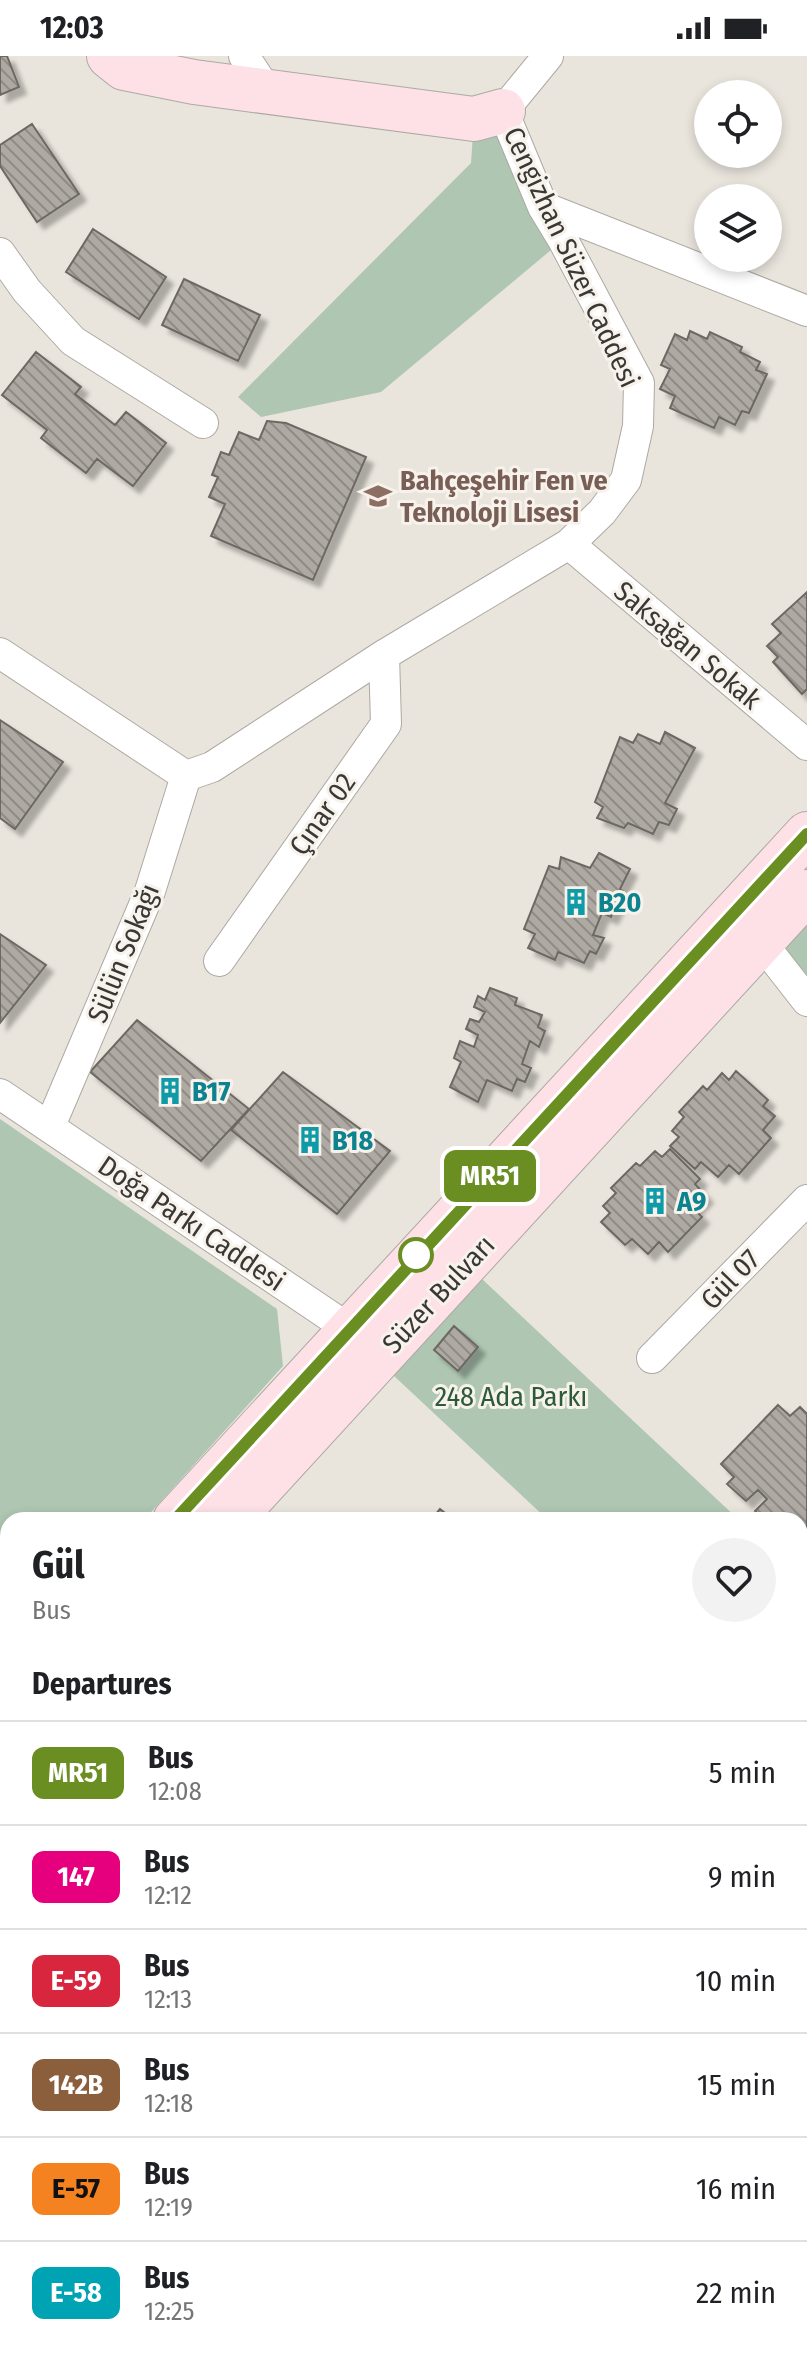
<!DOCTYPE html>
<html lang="en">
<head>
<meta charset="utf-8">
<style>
  body { margin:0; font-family:"Fira Sans Condensed",sans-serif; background:#f2f2f2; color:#202124; height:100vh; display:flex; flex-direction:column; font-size:30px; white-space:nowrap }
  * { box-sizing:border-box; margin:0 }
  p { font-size:26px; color:#757577 }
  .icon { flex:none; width:44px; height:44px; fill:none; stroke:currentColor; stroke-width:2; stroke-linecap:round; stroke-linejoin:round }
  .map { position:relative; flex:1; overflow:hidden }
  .drawer { position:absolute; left:0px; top:1456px; width:808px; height:850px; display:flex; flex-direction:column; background:#fff; border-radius:24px 24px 0 0; box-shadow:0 4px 12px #0003 }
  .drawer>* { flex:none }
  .badge { padding:0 16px; border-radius:12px; font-size:28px; line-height:52px }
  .controls { position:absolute; left:694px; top:24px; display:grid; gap:16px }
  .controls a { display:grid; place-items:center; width:88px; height:88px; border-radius:50%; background:#fff; box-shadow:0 4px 12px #0003; font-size:40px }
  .map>.badge { position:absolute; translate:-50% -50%; box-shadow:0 0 0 4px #fff }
  h2 { padding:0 32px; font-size:30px; line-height:72px }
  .round { display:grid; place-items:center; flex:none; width:84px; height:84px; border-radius:42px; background:#f2f2f2 }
  .overview { display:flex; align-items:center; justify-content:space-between; height:136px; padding:0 32px }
  h1 { font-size:38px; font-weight:700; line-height:60px }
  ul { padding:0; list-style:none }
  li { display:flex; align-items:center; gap:24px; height:104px; padding:0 32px; border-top:2px solid #e0e0e0 }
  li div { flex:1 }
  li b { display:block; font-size:30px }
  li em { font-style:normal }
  li .badge { min-width:88px; font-weight:700; text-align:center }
  .status { display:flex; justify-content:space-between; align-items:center; height:56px; padding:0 40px; background:#fff; direction:ltr }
  .status svg { height:22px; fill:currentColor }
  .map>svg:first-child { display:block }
</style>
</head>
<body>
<div class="status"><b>12:03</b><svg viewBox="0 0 49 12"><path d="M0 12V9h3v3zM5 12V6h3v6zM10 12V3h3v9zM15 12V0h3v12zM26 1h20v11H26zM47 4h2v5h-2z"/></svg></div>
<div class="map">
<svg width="807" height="2305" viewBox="0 0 807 2305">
  <defs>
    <pattern id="building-back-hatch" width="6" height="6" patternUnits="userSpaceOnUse" patternTransform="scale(2)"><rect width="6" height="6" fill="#aea9a2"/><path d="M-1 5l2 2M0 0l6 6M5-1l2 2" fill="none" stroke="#8f8b85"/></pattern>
    <filter id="shadow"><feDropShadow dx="7" dy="7" stdDeviation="2" flood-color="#0004"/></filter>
  </defs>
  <rect width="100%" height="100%" fill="#e9e5dd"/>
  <path fill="#eed6cb" d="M8,1767V1930L0,1937V1775Z"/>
  <path fill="#aec6b2" d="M503,55L563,184L381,336L261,361L238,341L471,107L474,63Z
    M807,836V945L761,886Z
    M0,1063L277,1253L283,1310L144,1464H8V1614L0,1623Z
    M466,1208L739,1464H548L377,1304Z
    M800,1521L807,1528V1618L800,1627Z
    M8,1931V2298H417L409,2305H0V1938Z
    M445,2298H492L499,2305H437Z"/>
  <path fill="url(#building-back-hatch)" stroke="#6d6962" stroke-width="2" filter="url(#shadow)" d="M0,0H7L19,31L0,39Z
    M32,68L79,138L37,166L0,110V89Z
    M93,173L166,221L139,263L66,216Z
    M184,223L260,259L238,305L162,269Z
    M690,275L707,283L710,276L742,291L740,296L760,306L756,314L767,318L749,357L742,355L735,369L719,361L714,372L670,352L675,340L660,333L670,313L661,309L675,278L687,284Z
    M36,296L81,331L75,338L115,369L126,356L166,387L133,430L97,403L86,417L41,382L47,374L2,339Z
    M267,365L286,367L366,401L313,524L211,480L225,448L209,441L218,421L212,419L221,396L229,399L239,376L259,384Z
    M807,536V633L802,638L773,606L778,601L767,590L781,577L772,568Z
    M0,664L63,706L15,773L0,762Z
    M665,676L695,692L665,747L677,753L669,769L659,766L653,778L628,767L624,772L597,762L603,751L595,746L620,681L633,687L638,678L660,688Z
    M599,797L630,813L620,833L623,835L611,861L602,857L593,879L604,882L596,898L590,895L584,907L558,896L555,904L528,892L535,878L524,873L549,810L559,813L561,801L590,812Z
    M0,878L46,909L0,967Z
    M490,932L517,942L515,949L542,959L538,971L545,975L539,991L530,985L522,1008L531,1012L525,1026L517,1023L512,1035L487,1024L478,1046L450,1031L461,1006L454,1002L460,985L474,991L478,979L466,973L470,963L479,966L485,956L474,951L478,940L485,944Z
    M137,964L249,1053L201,1105L90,1016Z
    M736,1015L768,1044L763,1050L775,1060L763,1074L771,1082L739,1118L729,1109L718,1121L701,1106L695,1113L670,1090L679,1081L672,1075L684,1061L679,1056L703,1030L707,1034L722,1017L729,1024Z
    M283,1016L390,1095L337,1158L231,1074Z
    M670,1093L700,1123L695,1128L706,1140L694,1153L702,1161L668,1196L659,1186L648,1198L632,1183L625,1189L601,1166L610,1157L603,1150L616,1137L611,1132L636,1107L640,1110L655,1095L662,1101Z
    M454,1270L478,1291L458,1315L434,1294Z
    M778,1349L790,1360L800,1351L807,1358V1475L800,1482V1464H764L755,1455L767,1443L758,1434L746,1445L727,1428L734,1421L721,1408Z
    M440,1453L454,1464H431Z
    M800,1873L807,1878V1916L800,1914Z
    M800,1925L807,1929V1939L800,1935Z"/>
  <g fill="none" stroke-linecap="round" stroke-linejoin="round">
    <g stroke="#ada9a2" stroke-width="32">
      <path id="street" d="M244,0L267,35
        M543,151L807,255
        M0,197L27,235L73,285L203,367
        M569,488L807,689
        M0,597L186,720L212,711L384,599L569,488L602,456L626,424L638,370L639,327L563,184L543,151L503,55L548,0
        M761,886L807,945
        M219,905L386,668L384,599
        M0,1038L349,1273L361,1286
        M50,1070L150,835L186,720
        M652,1302L807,1144
        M800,1771L807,1762
        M800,1808L807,1812
        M800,2268L807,2262
        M509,2298L514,2305
        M410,2305L418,2298
        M758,2305L766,2298"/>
    </g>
    <g stroke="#ada9a2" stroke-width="46">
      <path id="secondary" d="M109,0L124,12L194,26L474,63L503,55
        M175,1464L807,778
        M231,1464L807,836
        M0,1647L8,1639
        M0,1716L8,1707"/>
    </g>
    <use href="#street" stroke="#fff" stroke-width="30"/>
    <use href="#secondary" stroke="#fee0e7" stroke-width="44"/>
  </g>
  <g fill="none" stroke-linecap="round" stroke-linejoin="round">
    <g stroke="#fff" stroke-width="18">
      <path id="line" d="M175,1464L807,778"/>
    </g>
    <use href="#line" stroke="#6b8e23" stroke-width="12"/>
  </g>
  <defs>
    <g id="school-bare" transform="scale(2.16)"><path d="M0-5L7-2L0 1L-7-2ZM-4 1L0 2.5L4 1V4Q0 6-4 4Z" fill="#8d6e63" stroke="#f7f2eb" stroke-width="2.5" paint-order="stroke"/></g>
    <g id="building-bare" transform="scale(2.16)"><path d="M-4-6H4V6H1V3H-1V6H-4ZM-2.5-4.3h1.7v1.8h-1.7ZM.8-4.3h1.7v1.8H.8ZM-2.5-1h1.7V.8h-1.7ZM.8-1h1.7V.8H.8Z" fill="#0f9aa8" stroke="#f7f2eb" stroke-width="2.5" paint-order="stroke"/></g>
  </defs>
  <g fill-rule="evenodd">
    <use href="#school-bare" x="378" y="440"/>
    <use href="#building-bare" x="576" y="846"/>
    <use href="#building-bare" x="170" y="1035"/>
    <use href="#building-bare" x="310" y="1084"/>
    <use href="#building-bare" x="655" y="1145"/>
  </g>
  <circle fill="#fff" stroke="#6b8e23" stroke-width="4" cx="416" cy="1199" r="16"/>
  <g text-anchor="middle" stroke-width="6" stroke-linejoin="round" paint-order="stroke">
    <g font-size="28" fill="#3a3835" stroke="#f7f2eb">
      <text transform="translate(572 201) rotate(65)" y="10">Cengizhan Süzer Caddesi</text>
      <text transform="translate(688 589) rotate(40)" y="10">Saksağan Sokak</text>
      <text transform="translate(322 758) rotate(-55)" y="10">Çınar 02</text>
      <text transform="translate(123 897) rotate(-68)" y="10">Sülün Sokağı</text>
      <text transform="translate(192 1167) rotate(34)" y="10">Doğa Parkı Caddesi</text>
      <text transform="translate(730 1223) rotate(-46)" y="10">Gül 07</text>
      <text transform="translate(438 1238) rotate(-47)" y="10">Süzer Bulvarı</text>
    </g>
    <g font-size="28" font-weight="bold" fill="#785e54" stroke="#f7f2eb" text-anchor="start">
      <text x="400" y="434">Bahçeşehir Fen ve<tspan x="400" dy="32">Teknoloji Lisesi</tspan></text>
    </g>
    <g font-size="28" font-weight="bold" fill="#0d838f" stroke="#f7f2eb" text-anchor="start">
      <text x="598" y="856">B20</text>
      <text x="192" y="1045">B17</text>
      <text x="332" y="1094">B18</text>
      <text x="677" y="1155">A9</text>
    </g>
    <g font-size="28" fill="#2d5b39" stroke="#f7f2eb">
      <text x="511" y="1350">248 Ada Parkı</text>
    </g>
  </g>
</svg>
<div class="controls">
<a><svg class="icon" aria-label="locate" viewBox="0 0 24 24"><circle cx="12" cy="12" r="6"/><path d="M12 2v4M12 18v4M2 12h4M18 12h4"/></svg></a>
<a><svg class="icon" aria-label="layers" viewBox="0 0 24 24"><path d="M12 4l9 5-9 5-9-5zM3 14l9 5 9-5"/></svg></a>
</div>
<b class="badge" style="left:490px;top:1120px;background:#6b8e23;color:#fff">MR51</b>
<section class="drawer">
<div class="overview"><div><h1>Gül</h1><p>Bus</p></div><a class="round"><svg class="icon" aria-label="heart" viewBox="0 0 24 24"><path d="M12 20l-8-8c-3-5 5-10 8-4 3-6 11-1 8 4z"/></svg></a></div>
<h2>Departures</h2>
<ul>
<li><span class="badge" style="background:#6b8e23;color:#fff">MR51</span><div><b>Bus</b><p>12:08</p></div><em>5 min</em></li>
<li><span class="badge" style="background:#e6007e;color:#fff">147</span><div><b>Bus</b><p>12:12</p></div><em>9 min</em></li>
<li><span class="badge" style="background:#d7263d;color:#fff">E-59</span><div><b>Bus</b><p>12:13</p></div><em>10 min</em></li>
<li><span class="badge" style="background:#8b5e3c;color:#fff">142B</span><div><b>Bus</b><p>12:18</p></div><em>15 min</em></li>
<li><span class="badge" style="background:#f58220;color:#111">E-57</span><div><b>Bus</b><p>12:19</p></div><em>16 min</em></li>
<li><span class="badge" style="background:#00a3b4;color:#fff">E-58</span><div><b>Bus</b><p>12:25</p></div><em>22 min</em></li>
</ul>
</section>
</div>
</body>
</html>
